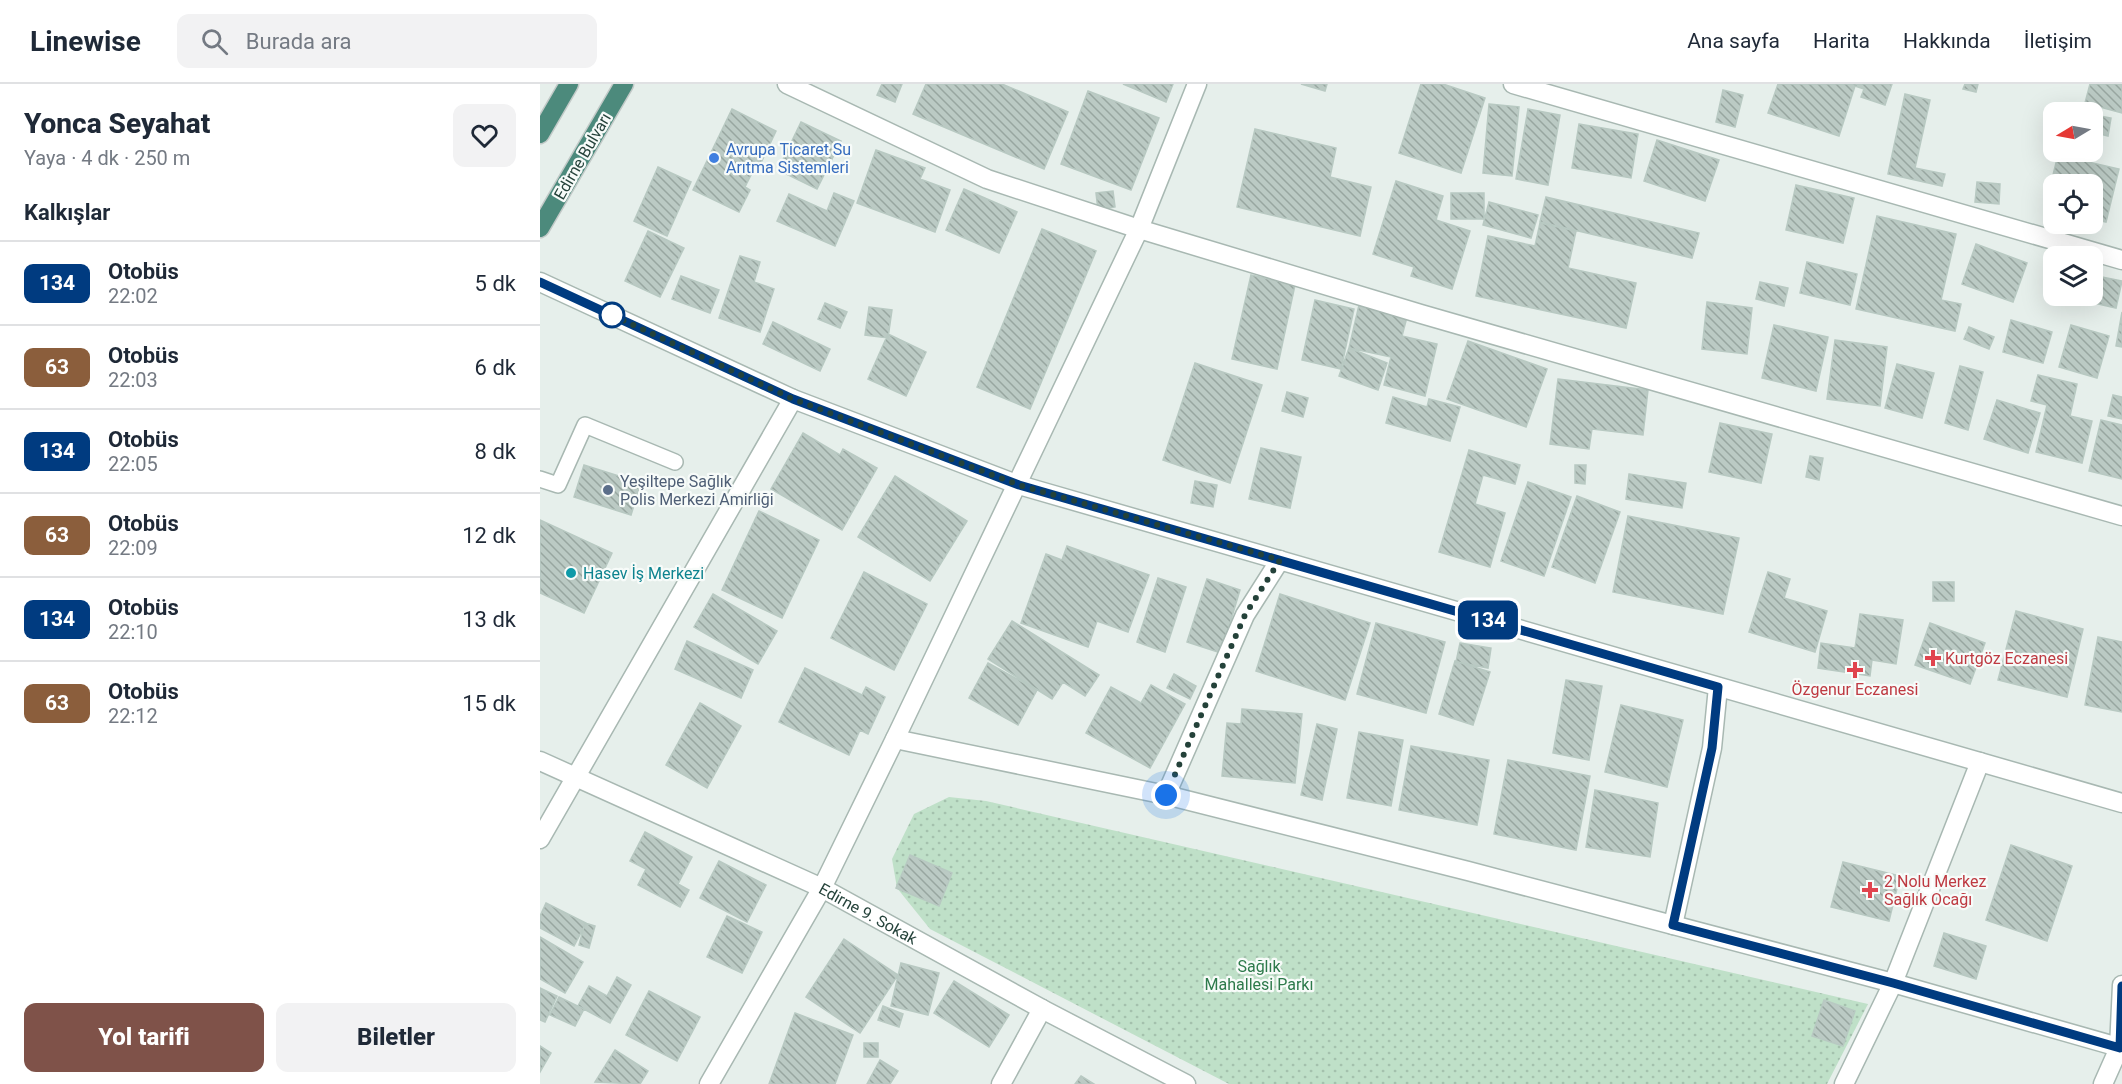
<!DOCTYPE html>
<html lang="tr">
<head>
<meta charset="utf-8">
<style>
  body { margin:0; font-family:Roboto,sans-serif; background:#f2f2f3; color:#1f2937; height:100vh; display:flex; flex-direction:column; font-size:22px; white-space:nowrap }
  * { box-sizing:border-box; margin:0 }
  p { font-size:20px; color:#747a83 }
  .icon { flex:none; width:33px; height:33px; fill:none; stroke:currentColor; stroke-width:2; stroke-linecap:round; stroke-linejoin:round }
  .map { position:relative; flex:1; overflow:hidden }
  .sheet { display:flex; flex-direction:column; background:#fff; width:540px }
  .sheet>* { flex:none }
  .badge { padding:0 12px; border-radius:9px; font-size:21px; line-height:39px }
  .needle { width:39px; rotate:260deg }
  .fabs { position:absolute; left:1503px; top:18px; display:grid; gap:12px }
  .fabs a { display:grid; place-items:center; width:60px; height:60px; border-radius:12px; background:#fff; box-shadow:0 6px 24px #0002; font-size:30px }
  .you { position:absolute; width:30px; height:30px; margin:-15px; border:4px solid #fff; border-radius:50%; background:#1a73e8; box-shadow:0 0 0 9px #1a73e833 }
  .map>.badge { position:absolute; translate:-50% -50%; box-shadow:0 0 0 3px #fff }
  h2 { padding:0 24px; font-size:22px; line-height:54px }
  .round { display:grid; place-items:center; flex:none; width:63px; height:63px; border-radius:12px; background:#f2f2f3 }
  .summary { display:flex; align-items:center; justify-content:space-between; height:102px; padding:0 24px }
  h1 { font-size:28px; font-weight:800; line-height:45px }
  .action { display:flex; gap:12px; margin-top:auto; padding:12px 24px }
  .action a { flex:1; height:69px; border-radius:12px; background:#7f5249; color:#fff; font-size:24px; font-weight:800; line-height:69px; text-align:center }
  .action a+a { background:#f2f2f3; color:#1f2937 }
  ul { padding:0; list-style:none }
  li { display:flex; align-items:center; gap:18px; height:84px; padding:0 24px; border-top:2px solid #e0e1e3 }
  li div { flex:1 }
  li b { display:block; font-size:22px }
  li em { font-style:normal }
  li .badge { min-width:66px; font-weight:700; text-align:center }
  header { display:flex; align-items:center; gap:36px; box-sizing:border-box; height:84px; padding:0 30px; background:#fff; border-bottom:2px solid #e0e1e3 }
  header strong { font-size:28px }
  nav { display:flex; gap:33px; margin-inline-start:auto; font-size:21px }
  .search { width:420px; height:54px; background:#f2f2f3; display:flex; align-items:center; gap:15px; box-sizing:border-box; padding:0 21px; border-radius:12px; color:#747a83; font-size:22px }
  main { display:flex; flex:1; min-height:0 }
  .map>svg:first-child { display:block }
</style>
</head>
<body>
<header>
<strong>Linewise</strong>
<div class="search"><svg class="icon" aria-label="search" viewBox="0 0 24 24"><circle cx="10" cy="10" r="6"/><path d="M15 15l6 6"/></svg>Burada ara</div>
<nav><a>Ana sayfa</a><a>Harita</a><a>Hakkında</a><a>İletişim</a></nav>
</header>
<main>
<section class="sheet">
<div class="summary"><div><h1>Yonca Seyahat</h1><p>Yaya · 4 dk · 250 m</p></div><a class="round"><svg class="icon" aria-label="heart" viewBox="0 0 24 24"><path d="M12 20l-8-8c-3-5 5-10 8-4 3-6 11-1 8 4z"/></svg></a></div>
<h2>Kalkışlar</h2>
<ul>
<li><span class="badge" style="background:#003b80;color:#fff">134</span><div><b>Otobüs</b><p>22:02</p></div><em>5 dk</em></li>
<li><span class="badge" style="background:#8b5e3c;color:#fff">63</span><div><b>Otobüs</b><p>22:03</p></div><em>6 dk</em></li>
<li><span class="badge" style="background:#003b80;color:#fff">134</span><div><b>Otobüs</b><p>22:05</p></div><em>8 dk</em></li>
<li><span class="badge" style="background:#8b5e3c;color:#fff">63</span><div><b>Otobüs</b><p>22:09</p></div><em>12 dk</em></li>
<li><span class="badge" style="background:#003b80;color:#fff">134</span><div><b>Otobüs</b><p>22:10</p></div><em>13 dk</em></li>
<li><span class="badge" style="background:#8b5e3c;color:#fff">63</span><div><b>Otobüs</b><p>22:12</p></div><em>15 dk</em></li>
</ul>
<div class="action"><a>Yol tarifi</a><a>Biletler</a></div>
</section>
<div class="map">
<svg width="1582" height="1000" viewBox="0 0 1582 1000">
  <defs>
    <pattern id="grass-dots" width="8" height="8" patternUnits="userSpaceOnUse" patternTransform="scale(1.5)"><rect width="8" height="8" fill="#bfe0c8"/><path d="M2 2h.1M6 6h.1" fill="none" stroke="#a4c1ad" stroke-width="1.8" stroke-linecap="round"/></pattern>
    <pattern id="building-back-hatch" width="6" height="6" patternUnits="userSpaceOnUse" patternTransform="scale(1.5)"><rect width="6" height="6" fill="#bbcac4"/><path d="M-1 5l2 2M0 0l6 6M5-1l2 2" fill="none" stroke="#98a6a0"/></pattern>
  </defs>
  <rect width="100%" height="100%" fill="#e6efeb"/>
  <path fill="url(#grass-dots)" d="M409,713L446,717L1328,920L1287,1000H689L390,845L357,804L352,775L374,730Z"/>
  <path fill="url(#building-back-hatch)" stroke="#b8c9c2" stroke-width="1.5" d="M342,0H362L355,18L337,11Z
    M386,0H462L528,28L504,85L373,30Z
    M583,0H633L626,18Z
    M761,0H787L785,7Z
    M881,0H903L945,14L921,89L859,69Z
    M1238,0H1352L1345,21L1321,13L1324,5L1315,2L1299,52L1228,29Z
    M1425,0H1438L1436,8L1423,5Z
    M1550,0H1582V29L1545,19Z
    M1183,6L1203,11L1195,43L1176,38Z
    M548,7L619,34L591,106L521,80Z
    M1365,10L1390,16L1375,84L1405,90L1402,102L1348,90Z
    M949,20L979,23L972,92L943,89Z
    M192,25L236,47L219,83L216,81L205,103L210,106L199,128L153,106Z
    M988,25L1020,31L1008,101L976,95Z
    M1560,32L1571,34L1568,52L1556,49Z
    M261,38L301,57L277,105L238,86Z
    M1039,40L1098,50L1091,94L1032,84Z
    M715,45L796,64L790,93L831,103L820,152L697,123Z
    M1117,56L1179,76L1165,117L1104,97Z
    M336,66L385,84L380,95L410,106L395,148L317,119Z
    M1518,71L1579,85L1566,138L1552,135V100H1514V125L1505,123Z
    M118,83L151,98L127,152L94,137Z
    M856,97L903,112L896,136L930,147L912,205L871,192L874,183L833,170Z
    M1437,98L1460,100L1459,120L1435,118Z
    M1256,101L1314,114L1303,159L1246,146Z
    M424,105L477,128L459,169L406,146Z
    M573,107L575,123L558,126L556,109Z
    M294,109L314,117L295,162L237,137L249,110L287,127Z
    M911,109H944V135H911Z
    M1006,113L1159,149L1152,174L1000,138Z
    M949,118L998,131L991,154L943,141Z
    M1337,132L1416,150L1401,216L1421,220L1415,247L1316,225Z
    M1000,139L1036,147L1028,184L1096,199L1086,244L936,212L948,152L995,162Z
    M502,145L556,167L490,325L437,303Z
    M108,147L144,164L120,213L85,197Z
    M1436,160L1487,179L1473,218L1422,200Z
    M200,172L220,178L214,198L234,205L220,248L179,234Z
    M1267,178L1317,190L1310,221L1260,209Z
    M711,191L755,201L737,285L692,275Z
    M1552,191L1582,197L1576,224L1545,217L1547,212H1552Z
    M141,192L179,206L170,229L132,215Z
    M1220,198L1248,204L1244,222L1216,215Z
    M775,216L814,225L801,285L762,276Z
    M1167,218L1212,224L1207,270L1162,265Z
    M285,219L307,228L300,244L278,235Z
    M819,221L867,233L862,252L897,260L885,312L844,301L851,273L809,264Z
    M329,223L352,226L348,254L325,251Z
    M1582,228V263L1576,262Z
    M1471,236L1512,248L1503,279L1463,268Z
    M233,238L290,265L280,287L223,260Z
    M1234,241L1288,253L1276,307L1222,294Z
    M1531,241L1569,252L1557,294L1519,283Z
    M1429,243L1454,253L1449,265L1424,255Z
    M348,250L386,268L366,312L328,295Z
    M1295,256L1347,263L1340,322L1287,315Z
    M928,257L1007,285L986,343L907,315Z
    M809,264L847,279L838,306L799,292Z
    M655,279L722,301L690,399L623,376Z
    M1357,280L1394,289L1382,334L1345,324Z
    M1420,282L1443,288L1428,346L1405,339Z
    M1498,291L1537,300L1530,332L1552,337L1542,379L1496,368L1507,321L1491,317Z
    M1018,295L1108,306L1103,351L1052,345L1049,365L1010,360Z
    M747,308L768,314L763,333L742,327Z
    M1573,311L1582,313V335L1568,332Z
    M853,313L887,323L889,315L920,323L910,357L846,339Z
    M1457,316L1500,329L1488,369L1444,355Z
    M1561,336L1582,341V395L1549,387Z
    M1180,339L1232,350L1221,399L1169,388Z
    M263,349L300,371L303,365L337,384L302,446L231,405Z
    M721,364L761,373L750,424L709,415Z
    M929,366L980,381L975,400L943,391L935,420L965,429L950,483L899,468Z
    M1270,372L1283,374L1279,396L1266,393Z
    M44,381L101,399L91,431L34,413Z
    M1035,381H1046L1045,400L1035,399Z
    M1089,390L1146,399L1142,424L1086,415Z
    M355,392L427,437L390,497L318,453Z
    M655,397L677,401L673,423L651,419Z
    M988,398L1031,413L1004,492L961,477Z
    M1037,412L1080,428L1055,499L1012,483Z
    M219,427L279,456L242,534L182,506Z
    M1088,432L1199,454L1183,530L1073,508Z
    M0,436L72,469L44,529L0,509Z
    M527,462L609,491L588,548L557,537L548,563L481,539L506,470L522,476Z
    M324,488L387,520L354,586L291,554Z
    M1228,488L1250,495L1244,514L1287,527L1275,568L1209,548Z
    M618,494L646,503L625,568L597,558Z
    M667,495L700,506L681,569L647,558Z
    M1393,498H1414V517H1393Z
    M173,510L237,547L218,580L154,543Z
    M740,510L830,539L805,616L716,587Z
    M1476,527L1543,545L1527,613L1458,596Z
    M1320,530L1363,536L1356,580L1332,576L1330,592L1278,584L1281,559L1315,564Z
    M472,537L559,591L545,612L523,598L512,615L448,575Z
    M836,539L905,558L886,629L817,610Z
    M1390,539L1445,559L1430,600L1375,581Z
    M1558,553L1582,558V628L1545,621Z
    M147,557L213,586L201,614L135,585Z
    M920,559L951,564L948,584L916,578Z
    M915,577L950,588L933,641L899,630Z
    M448,579L497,606L478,641L429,614Z
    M265,584L322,611L326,603L345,613L328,650L320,646L309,671L239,638Z
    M634,590L656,602L650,615L627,604Z
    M1026,596L1062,602L1049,676L1013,669Z
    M611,601L645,620L610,684L546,649L571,603L601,619Z
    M160,619L201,642L167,704L126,681Z
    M1081,621L1143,636L1127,703L1065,688Z
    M702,625L762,630L755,699L682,692L687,639L701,640Z
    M777,640L797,645L782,716L761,711Z
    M819,648L863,656L851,722L807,714Z
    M871,662L949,676L937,741L859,726Z
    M968,676L1050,692L1036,766L954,750Z
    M1055,706L1118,719L1110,773L1046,763Z
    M105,748L152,773L138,800L149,806L140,823L98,801L106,785L90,777Z
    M1471,761L1532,782L1507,857L1446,836Z
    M370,771L412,789L399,822L356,804Z
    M179,777L226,801L207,838L160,814Z
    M1303,778L1360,792L1349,837L1291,823Z
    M6,819L46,839L34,862L0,844V832Z
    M187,832L222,848L202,889L167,873Z
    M45,839L55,842L49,864L39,861Z
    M1404,849L1446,862L1436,895L1394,882Z
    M0,853L43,878L25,909L0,895Z
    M304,855L358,891L320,949L266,913Z
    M361,879L399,889L388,931L351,922Z
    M77,893L91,901L70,939L38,922L49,902L67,912Z
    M414,897L469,931L449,963L394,929Z
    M0,904L17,912L5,938L0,936Z
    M109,907L160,933L137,977L86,951Z
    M19,913L44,925L35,942L10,931Z
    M1284,916L1315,927L1303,962L1272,952Z
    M343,922L363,930L359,943L338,936Z
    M255,929L313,951L295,1000H229Z
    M324,959H338V973H324Z
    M0,962L11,969L0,988Z
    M75,966L108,987L100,1000L55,998Z
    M340,976L358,987L350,1000H327Z
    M541,992L554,1000H535Z"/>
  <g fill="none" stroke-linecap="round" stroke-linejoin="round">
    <g stroke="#a8b8b2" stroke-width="18">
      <path id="service" d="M0,395L18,401L45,341L135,378"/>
    </g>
    <g stroke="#a8b8b2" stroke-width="21">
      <g id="minor">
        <path d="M247,0L447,95L599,145L881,230L1582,432"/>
        <path d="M973,0L1582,176"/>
        <path d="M0,198L253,315L479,401L1582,719"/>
        <path d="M355,655L626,711L928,787L1353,899L1582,964"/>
        <path id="s1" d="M0,677L282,804L502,925L646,1000"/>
        <path d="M626,711L705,531L740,476"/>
        <path d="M0,755L253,315"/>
        <path d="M1133,841L1172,664L1178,603"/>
        <path d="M169,1000L282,804L355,655L599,145L657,0"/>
        <path d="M461,1000L502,925"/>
        <path d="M1304,1000L1353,899L1440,678"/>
        <path d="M1563,1000L1579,964L1582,901"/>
      </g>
    </g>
    <g stroke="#c2cac8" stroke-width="21">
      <path id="trunk" d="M0,50L29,0
        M0,144L84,0"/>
    </g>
    <use href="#service" stroke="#fff" stroke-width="15"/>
    <use href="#minor" stroke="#fff" stroke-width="18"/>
    <use href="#trunk" stroke="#4c8a7c" stroke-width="18"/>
  </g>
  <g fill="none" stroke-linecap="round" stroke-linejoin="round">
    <g stroke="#fff" stroke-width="14">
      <path id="line" d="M0,198L253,315L479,401L1178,603L1172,664L1133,841L1353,899L1580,964L1582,902"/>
    </g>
    <use href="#line" stroke="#003b80" stroke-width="9"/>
    <path stroke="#24423a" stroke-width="6" stroke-dasharray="0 10.8" d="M72,231L63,227L253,315L479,401L740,476L705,531L626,711"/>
  </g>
  <circle fill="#3f7fe0" stroke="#f7fbf9" stroke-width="2" cx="174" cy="74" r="6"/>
  <circle fill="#fff" stroke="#003b80" stroke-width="3" cx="72" cy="231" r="12"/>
  <circle fill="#5c6f8a" stroke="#f7fbf9" stroke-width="2" cx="68" cy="406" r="6"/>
  <circle fill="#0f9aa8" stroke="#f7fbf9" stroke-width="2" cx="31" cy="489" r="6"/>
  <g fill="#e0444e" stroke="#f7fbf9" stroke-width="2">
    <path d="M1390 565h6v6h6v6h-6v6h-6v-6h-6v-6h6z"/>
    <path d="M1312 577h6v6h6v6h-6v6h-6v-6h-6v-6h6z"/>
    <path d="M1327 797h6v6h6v6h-6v6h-6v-6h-6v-6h6z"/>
  </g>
  <g text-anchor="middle" stroke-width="4.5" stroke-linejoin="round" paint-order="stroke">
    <g font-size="16" fill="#366cbe" stroke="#f7fbf9" text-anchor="start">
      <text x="186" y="71">Avrupa Ticaret Su<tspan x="186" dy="18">Arıtma Sistemleri</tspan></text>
    </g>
    <g font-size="16" fill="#24423a" stroke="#f7fbf9">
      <text transform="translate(42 72) rotate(-60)" y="6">Edirne Bulvarı</text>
      <text dy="6" stroke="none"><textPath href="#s1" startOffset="362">Edirne 9. Sokak</textPath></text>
    </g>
    <g font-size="16" fill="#4e5e75" stroke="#f7fbf9" text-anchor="start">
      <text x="80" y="403">Yeşiltepe Sağlık<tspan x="80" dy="18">Polis Merkezi Amirliği</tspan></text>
    </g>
    <g font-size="16" fill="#0d838f" stroke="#f7fbf9" text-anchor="start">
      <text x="43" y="495">Hasev İş Merkezi</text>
    </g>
    <g font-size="16" fill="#be3a42" stroke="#f7fbf9" text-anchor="start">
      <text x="1405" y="580">Kurtgöz Eczanesi</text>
      <text x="1315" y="611" text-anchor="middle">Özgenur Eczanesi</text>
      <text x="1344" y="803">2 Nolu Merkez<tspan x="1344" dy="18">Sağlık Ocağı</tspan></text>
    </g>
    <g font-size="16" fill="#2d7a4b" stroke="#f7fbf9">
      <text x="719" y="888">Sağlık<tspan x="719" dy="18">Mahallesi Parkı</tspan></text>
    </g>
  </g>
</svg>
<div class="fabs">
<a><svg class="needle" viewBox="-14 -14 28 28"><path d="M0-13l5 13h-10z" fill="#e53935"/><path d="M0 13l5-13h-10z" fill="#747a83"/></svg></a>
<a><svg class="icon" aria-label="locate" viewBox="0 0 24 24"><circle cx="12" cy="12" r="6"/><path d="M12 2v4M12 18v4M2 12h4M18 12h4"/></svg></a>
<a><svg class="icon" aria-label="layers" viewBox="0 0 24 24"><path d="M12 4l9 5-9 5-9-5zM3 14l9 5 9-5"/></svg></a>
</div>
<div class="you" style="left:626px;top:711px"></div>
<b class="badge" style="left:948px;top:536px;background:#003b80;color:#fff">134</b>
</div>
</main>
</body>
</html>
